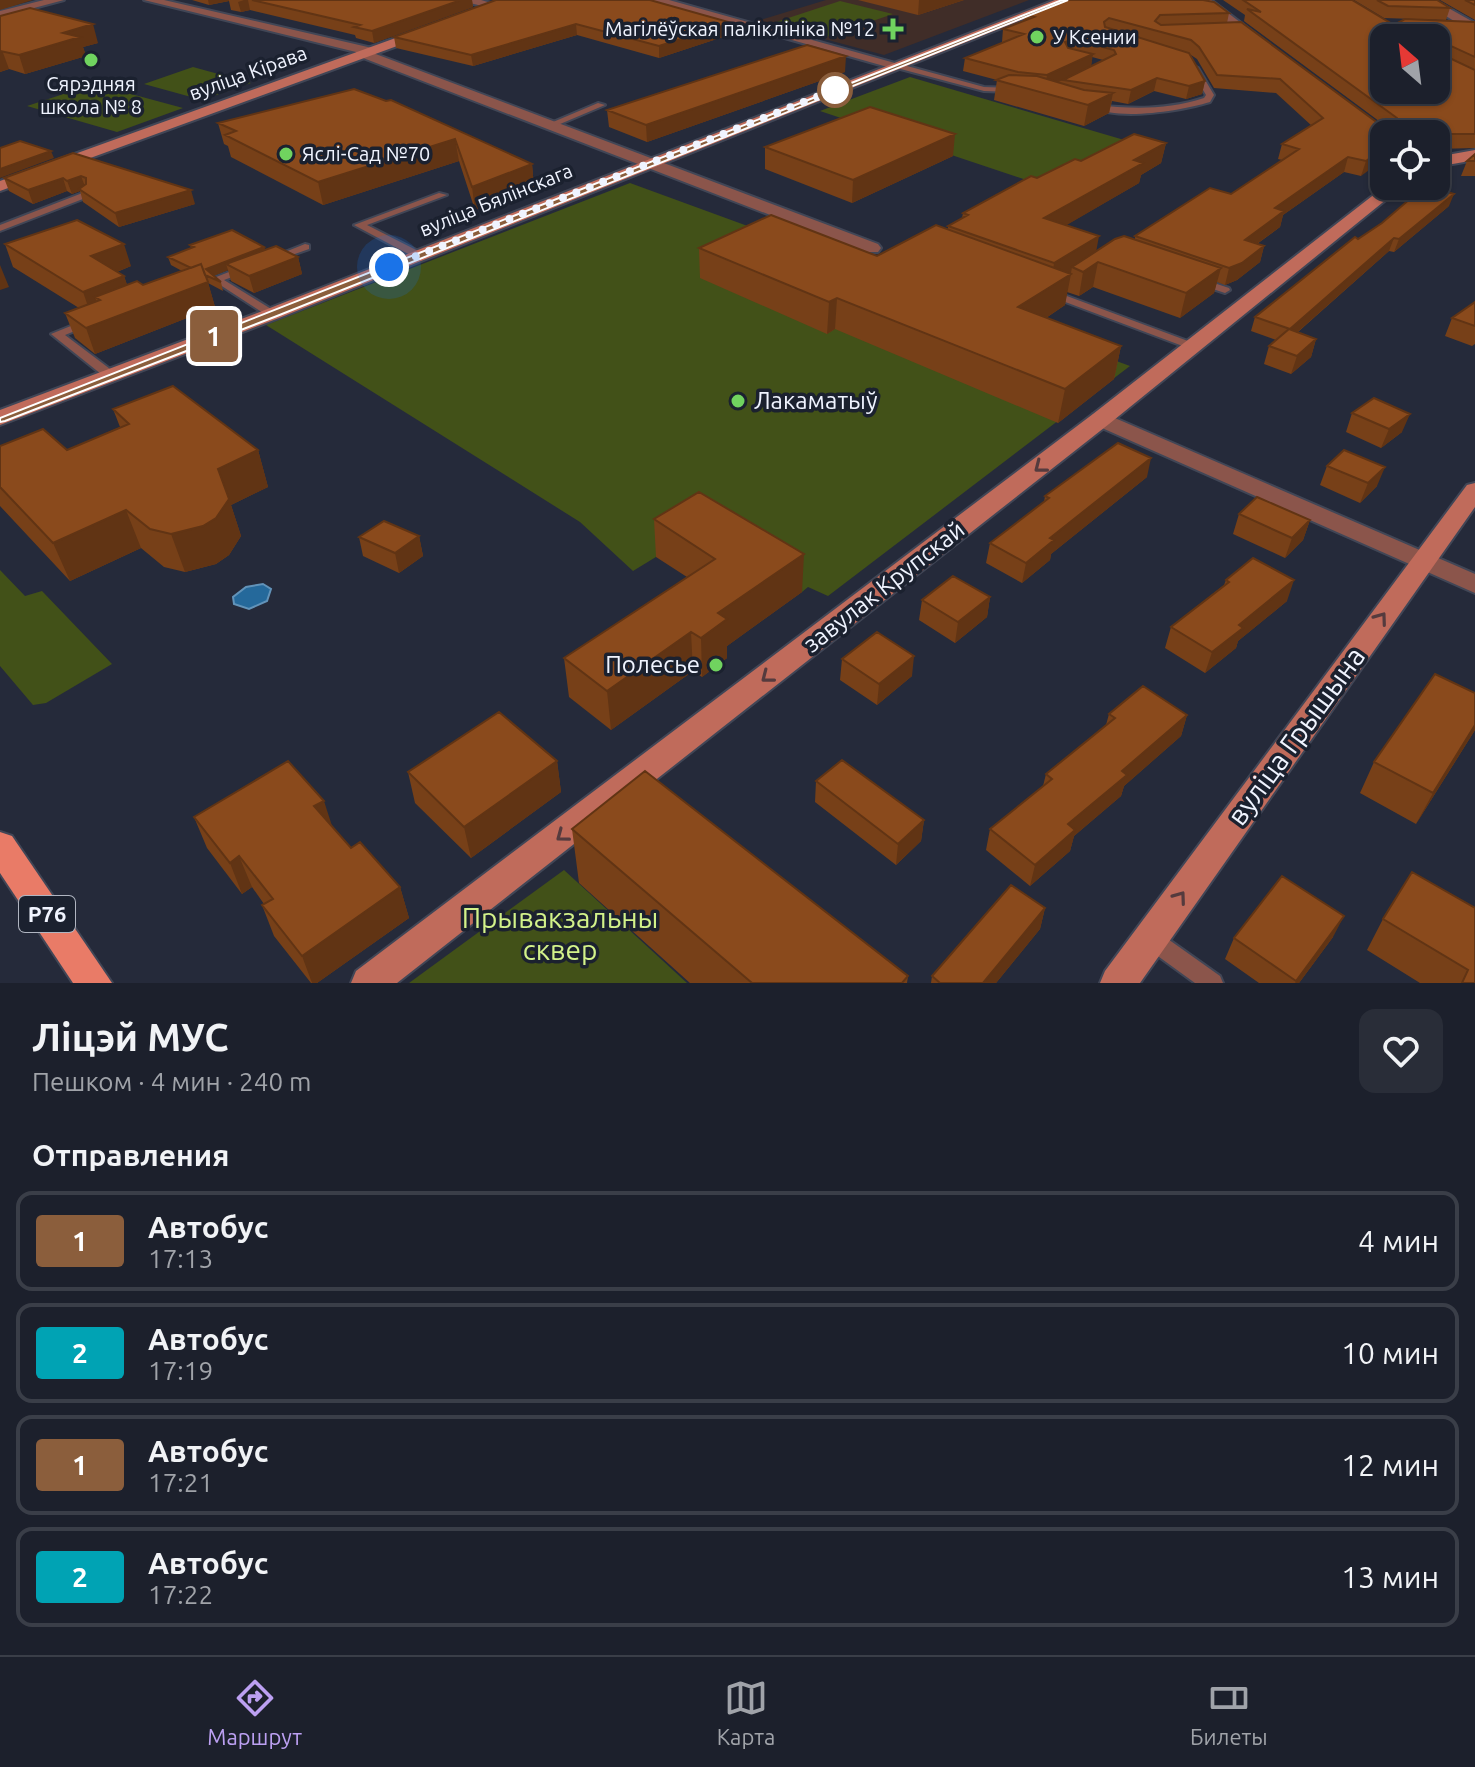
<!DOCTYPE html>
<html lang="ru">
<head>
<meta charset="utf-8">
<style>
  body { margin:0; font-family:Ubuntu,sans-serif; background:#292d38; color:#f1f3f6; height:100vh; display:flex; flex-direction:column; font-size:30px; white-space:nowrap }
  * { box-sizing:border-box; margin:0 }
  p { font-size:26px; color:#a0a3a9 }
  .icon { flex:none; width:44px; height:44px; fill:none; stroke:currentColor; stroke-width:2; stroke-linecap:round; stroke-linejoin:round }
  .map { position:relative; height:983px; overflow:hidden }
  .drawer { display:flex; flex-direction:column; background:#1c202c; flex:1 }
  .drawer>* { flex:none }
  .badge { padding:0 16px; border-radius:6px; font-size:28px; line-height:52px }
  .needle { width:52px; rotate:332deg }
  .fabs { position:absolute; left:1370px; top:24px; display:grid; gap:16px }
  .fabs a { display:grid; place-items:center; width:80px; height:80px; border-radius:16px; background:#1c202c; box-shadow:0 2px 6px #0004,0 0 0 2px #3a3e48; font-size:40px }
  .you { position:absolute; width:40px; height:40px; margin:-20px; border:6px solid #fff; border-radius:50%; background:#1a73e8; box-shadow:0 0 0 12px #1a73e833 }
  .map>.badge { position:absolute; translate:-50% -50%; box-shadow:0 0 0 4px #fff }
  h2 { padding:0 32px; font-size:30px; line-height:72px }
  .round { display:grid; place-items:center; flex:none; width:84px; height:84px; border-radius:16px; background:#292d38 }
  .overview { display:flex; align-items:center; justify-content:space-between; height:136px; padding:0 32px }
  h1 { font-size:38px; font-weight:700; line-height:60px }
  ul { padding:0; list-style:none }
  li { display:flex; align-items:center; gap:24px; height:100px; margin:0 16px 12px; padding:0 16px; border:4px solid #3a3e48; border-radius:16px }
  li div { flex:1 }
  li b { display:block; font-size:30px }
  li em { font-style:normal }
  li .badge { min-width:88px; font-weight:700; text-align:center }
  .tabs { display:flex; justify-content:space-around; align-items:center; height:112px; border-top:2px solid #3a3e48; background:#1c202c; font-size:22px; color:#a0a3a9 }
  .tabs a { display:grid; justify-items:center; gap:4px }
  .tabs .on { color:#bca0f2 }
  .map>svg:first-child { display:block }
</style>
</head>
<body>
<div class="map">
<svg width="1475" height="983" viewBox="0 0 1475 983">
  <rect width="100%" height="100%" fill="#252a3a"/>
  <path fill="#402d28" d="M826,0H1029L884,55L757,21Z"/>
  <path fill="#425118" d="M840,1L893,14L823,38L770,24Z
    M193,67L251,83L202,100L144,84Z
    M910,77L1131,142L1050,188L820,111Z
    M94,84L183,108L117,132L27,106Z
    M630,183L1130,366L828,596L808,587L802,592L700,530L633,571L580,522L266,325Z
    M0,570L25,596L42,591L112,664L46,703L33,705L0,666Z
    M564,870L687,983H409Z"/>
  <path fill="#25699b" stroke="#6293b9" stroke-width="2" d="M263,584L271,589L267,601L249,609L234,604L233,597L246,587Z"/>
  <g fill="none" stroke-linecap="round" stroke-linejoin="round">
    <g stroke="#414656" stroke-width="4">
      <path id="lane" d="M896,63L984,87L1012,88L1016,90L1012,92L984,91L893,67L892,65Z
        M1194,66L1198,68L1214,95L1210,102C1180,111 1119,121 1091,107L1095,105C1132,109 1168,110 1204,98L1206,95L1190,68Z
        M598,103L605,105L553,127L546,125Z
        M85,192L88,193V197L0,231V225Z
        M439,193L447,195L367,225L422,253V257H414L354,225Z
        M305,244L309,245V249L275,261L270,258Z
        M247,265L251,266V270L224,280L276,312V316H268L211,279Z
        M1199,278L1229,288L1230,290L1225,293L1195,283L1194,281Z
        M1048,289L1196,344L1198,346L1196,348H1188L1044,294V290Z
        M88,319L94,322L92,324L65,335L114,372L116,375L114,378H106L51,334Z
        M1151,930L1158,932L1220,976L1223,983H1195L1144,946L1141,939L1144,932Z"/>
    </g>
    <g stroke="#414656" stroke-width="4">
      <path id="street" d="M44,0H64L0,17V11Z
        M144,0H164L372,48L373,53L878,244L881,248L878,252H866L358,56L356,52Z
        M457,0H481L501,6L495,9Z
        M650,0H669L902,65L891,68Z
        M1198,0H1211L1266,42L1256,45Z
        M1420,0H1434L1475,23V29H1467Z
        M1101,412L1475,574V593L1093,424L1090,419L1093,414Z"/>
    </g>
    <g stroke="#414656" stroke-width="4">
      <path id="secondary" d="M1055,0H1071L279,318L0,425V410L265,310Z
        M426,27L432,31L430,34L0,191V181Z
        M1475,150V160L1436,167V157Z
        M1385,186H1403L1109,424L397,983H351L356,971L1093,414Z
        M1475,483V507L1140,983H1100L1105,971L1467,485Z"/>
    </g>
    <g stroke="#414656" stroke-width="4">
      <path id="primary" d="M0,832L12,836L112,983H73L0,873Z"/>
    </g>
    <use href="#lane" fill="#8b554b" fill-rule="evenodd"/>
    <use href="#street" fill="#8b554b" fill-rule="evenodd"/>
    <use href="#secondary" fill="#c06b5b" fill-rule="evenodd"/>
    <use href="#primary" fill="#e97b67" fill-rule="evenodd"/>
  </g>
  <path fill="#774018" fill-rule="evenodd" d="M192,0H472L473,7L374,43L356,38L355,35L250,10L241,12L231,10L229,1L209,5Z
    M496,0L732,34L659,58L577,35L473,66L396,48L394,37Z
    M858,0H964L918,15Z
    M1223,0H1352L1394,25L1475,22V148L1436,149V134H1384L1361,176L1344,172L1283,215L1280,227L1257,244L1264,246L1260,262L1237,280L1225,285L1217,282L1214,293L1180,318L1093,287L1079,296L1067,292L1065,305L1046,318L1121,346L1114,379L1058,423L835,329L827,334L700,278L699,248L877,256L948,229V226L962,218L963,213L1037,178L1081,161L1166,143L1161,163L1141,175L1139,183L1066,225L1096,252L1135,240V236L1231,194L1282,160L1278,159L1282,144L1312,126L1276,93L1214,88L1197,59L1188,53L1205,81L1202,94L1186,99L1154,91L1128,104L1112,101L1109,113L1084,126L994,100L997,80L963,71L965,58L1004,42H1002L1003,29L1024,21L1025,15L1229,13L1227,23L1382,126L1387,127L1244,21L1245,15ZM1092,57L1103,60L1091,66Z
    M1354,0H1437L1450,8L1446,20L1384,18Z
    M1440,0H1475V20Z
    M0,16L98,43L83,47L86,56L25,74L9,69L0,72Z
    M845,72L647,142L609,127L607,110Z
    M354,89L532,164L534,187L475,210L459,161L323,205L231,157L228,146L224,144L218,123Z
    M765,147L953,156L852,203L765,169Z
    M73,153L195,204L119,227L83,202L80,191L72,194L67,191L33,204L9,191L4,178Z
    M1475,154V176H1461L1467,161Z
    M1449,206L1394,252L1389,251L1298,332L1316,339L1311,357L1291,374L1264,364L1269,346L1276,340L1251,331L1255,317L1358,239Z
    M5,244L131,266L117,272L124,276L127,285H143L182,271L171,265L168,257L191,248L190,245L264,247L265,250L298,257L302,274L254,293L231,281L228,270L213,276L221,282L223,291L208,283L215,307L95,354L75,338L65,313L79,308L13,267Z
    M1475,302V344L1472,346L1445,336L1452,318Z
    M113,409L258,450L268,487L231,505L241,536L229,555L216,564L185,572L164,567L141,548L70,581L0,506V446L67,450L120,427Z
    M1352,413L1402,432L1381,448L1346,432Z
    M1327,466L1377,486L1360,503L1320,485Z
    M1147,477L1051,554L1050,560L1022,583L986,563L990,543L1044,502L1045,496Z
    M1239,514L1310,520L1303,540L1285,558L1233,534Z
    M654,519L802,592L727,646V658L702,677L693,671L611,730L569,697L564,658L687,577L656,557Z
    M419,536L423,556L399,573L363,556L359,537Z
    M1226,580L1287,601L1238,641L1236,648L1205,673L1165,648L1171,627L1224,585Z
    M990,597L987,617L955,643L919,620L922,600Z
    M842,659L912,676L877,705L840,680Z
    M1475,693V730L1416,824L1360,793L1374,762Z
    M1109,714L1187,715L1181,736L1124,786L1121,796L1074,836L1070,851L1030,886L986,850L990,829L1043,786L1046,774L1106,725Z
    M557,761L561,792L471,858L415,803L408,772Z
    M816,781L924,820L921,841L896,865L815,802Z
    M194,817L332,826L351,848L400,887L409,918L317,983H311L274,936L262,905L264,904L252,887L242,894L207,848Z
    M572,829L908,976L907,983H690L579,883Z
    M1045,908L1040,929L996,983H931L932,976Z
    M1475,908V983H1420L1367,950L1383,919Z
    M1333,937L1299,983H1259L1225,959L1234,938Z"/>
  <path fill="#613414" d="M0,0H33L0,10Z
    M208,0H229V1L209,5Z
    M244,0H248L250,10L241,12L238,2Z
    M461,0H472L473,7L374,43L372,31Z
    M919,0H964L918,15Z
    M732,23V34L659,58V46Z
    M93,24L98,43L83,47L86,56L25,74L19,55L63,33Z
    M576,24L577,35L473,66L471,55Z
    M1073,39L1071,51L1065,42Z
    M2,50L9,69L0,72V51Z
    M1093,54L1091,67L1045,88L1047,75Z
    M846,56L845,72L647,142L646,125Z
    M1157,78L1154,91L1128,104L1131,90Z
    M1205,81L1202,94L1186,99L1189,86Z
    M1113,93L1109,113L1084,126L1088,105Z
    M955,134L953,156L852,203L853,180Z
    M455,139L459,161L323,205L318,182Z
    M1166,143L1161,163L1141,175L1139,183L1041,240L1044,218L1134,160Z
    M1384,148V159L1361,176L1366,161Z
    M51,151L54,158L0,178V169Z
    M1348,157L1344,172L1283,215L1280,227L1240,256L1245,240L1275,208Z
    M532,164L534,187L475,210L472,187Z
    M81,176L86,189H79L80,191L72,194L67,181Z
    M63,178L67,191L33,204L28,190Z
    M191,190L195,204L119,227L115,213Z
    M1454,194L1449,206L1394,252L1399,239Z
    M1099,236L1095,258L1072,267L1071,273L1051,286L1054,263Z
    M1394,238L1389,251L1285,343L1290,329Z
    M124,244L131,266L99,279L91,256Z
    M1264,246L1260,262L1237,280L1225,285L1229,268Z
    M264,247L266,255L226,264L228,270L210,277L206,269Z
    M298,257L302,274L254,293L249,276Z
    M1098,262L1093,287L1079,296L1083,272Z
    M0,265L9,287L0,290Z
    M1221,268L1214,293L1180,318L1186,293Z
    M1071,274L1065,305L1013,340L1018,307Z
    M124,276L132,299L95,297L100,311L91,315L83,292Z
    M208,282L215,307L95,354L86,328Z
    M837,298L835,329L827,334L829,302Z
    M1316,339L1311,357L1291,374L1297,356Z
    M1121,346L1114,379L1058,423L1065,389Z
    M1410,414L1402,432L1381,448L1389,429Z
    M258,450L268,487L231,505L241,536L229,555L216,564L185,572L171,534L218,469Z
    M1151,458L1147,477L1051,554L1050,560L1022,583L1026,563L1050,538Z
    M1385,467L1377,486L1360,503L1368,483Z
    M126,510L141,548L70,581L53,543Z
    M1310,520L1303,540L1285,558L1292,538Z
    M419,536L423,556L399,573L395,553Z
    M804,554L802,592L727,646V658L702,677L701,638L718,613Z
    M1294,580L1287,601L1238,641L1236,648L1205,673L1212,652L1239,625Z
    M990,597L987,617L955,643L958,622Z
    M691,632L693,671L611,730L607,691Z
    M914,656L912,676L877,705L879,684Z
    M1187,715L1181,736L1124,786L1121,796L1074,836L1070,851L1030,886L1035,865L1068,824L1122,771Z
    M1475,725V730L1416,824L1433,793Z
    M557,761L561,792L471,858L464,827Z
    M324,801L334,832L314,806Z
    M924,820L921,841L896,865L898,844Z
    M239,856L252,887L242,894L230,863Z
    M400,887L409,918L317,983H312L302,956Z
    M1045,908L1040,929L996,983H983Z
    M1344,916L1333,937L1299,983H1295Z"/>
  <path fill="#8a4a1c" stroke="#613414" stroke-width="2" fill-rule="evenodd" d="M252,0H461L372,31L354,27L360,25Z
    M496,0H650L732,23L659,46L576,24L471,55L394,37Z
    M1065,0H1203L1214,2L1229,13L1160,15L1155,21L1161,25L1241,22L1382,126L1388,128L1398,122L1397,118L1247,9L1261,12L1243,0H1352L1394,25L1405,19L1475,22V57L1438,40L1439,53L1475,70V134H1384V148L1366,161L1348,157L1275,208L1284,211L1245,240L1264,246L1242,263L1229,268L1135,236L1210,188L1231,194L1299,149L1282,144L1323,118L1280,79L1217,75L1199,47L1191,40L1109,18L1104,22L1105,27L1189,53L1205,81L1189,86L1157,78L1131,90L1063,80L1116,54L1114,50L1073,39L1065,42L1068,48L1093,54L1047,75L1018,72L965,58L1024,34L1003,29L1034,17L1025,15ZM1384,38H1436V90H1384Z
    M1377,0H1437L1450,8L1388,6Z
    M1465,0H1475V5Z
    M30,8L93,24L63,33L80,37L19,55L0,51V16Z
    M807,45L846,56L646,125L607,110Z
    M1009,75L1037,76L1084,90L1113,93L1088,105L996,80Z
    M354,89L386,101L391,100L532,164L472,187L455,139L318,182L225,135L236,131L218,123Z
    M870,107L955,134L853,180L765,147Z
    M1134,134L1166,143L1134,160L1143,163L1044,218L1099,236L1054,263L948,226L968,215L963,213L1031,176L1037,178L1075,159L1081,161Z
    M20,141L51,151L0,169V148Z
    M73,153L191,190L115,213L79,189L86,184V178L81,176L67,181L63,178L28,190L4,178Z
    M1475,154V161H1467Z
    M1425,186L1454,194L1399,239L1394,238L1290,329L1255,317L1355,237L1358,239L1382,223Z
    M771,215L877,256L936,225L1071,274L1018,307L1121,346L1065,389L837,298L829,302L699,248Z
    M77,220L124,244L91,256L124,276L83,292L5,244Z
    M232,230L264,247L206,269L221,282L205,275L201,264L191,268L168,257L194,247L190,245Z
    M1124,236L1221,268L1186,293L1098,262L1083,272L1072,267L1115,239Z
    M276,246L298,257L249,276L226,264Z
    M201,264L208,282L86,328L65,313L100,300L95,297L137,281L143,285Z
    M1475,302V326L1452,318Z
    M1289,329L1316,339L1297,356L1269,346Z
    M173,386L258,450L218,469L229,499L216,518L203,526L171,534L150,529L126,510L53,543L0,487V446L43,429L67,450L129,424L113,409Z
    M1374,398L1410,414L1389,429L1352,413Z
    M1118,443L1151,458L1050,538L1054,540L1026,563L990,543L1049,498L1045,496Z
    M1344,450L1385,467L1368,483L1327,466Z
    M699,492L804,554L718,613L727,619L701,638L691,632L607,691L564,658L715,559L654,519Z
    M1257,497L1310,520L1292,538L1239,514Z
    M384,521L419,536L395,553L359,537Z
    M1253,558L1294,580L1239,625L1243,628L1212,652L1171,627L1229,582L1226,580Z
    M953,576L990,597L958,622L922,600Z
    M877,632L914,656L879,684L842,659Z
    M1435,674L1475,693V725L1433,793L1374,762Z
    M1143,686L1187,715L1122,771L1127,775L1068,824L1075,830L1035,865L990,829L1052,779L1046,774L1115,718L1109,714Z
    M499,712L557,761L464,827L408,772Z
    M842,760L924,820L898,844L816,781Z
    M288,761L324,801L314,806L351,848L360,842L400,887L302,956L262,905L273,899L239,856L230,863L194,817Z
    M645,771L908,976L902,983H752L572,829Z
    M1412,872L1475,908V983H1462L1468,970L1383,919Z
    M1282,876L1344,916L1296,981L1234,938Z
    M1011,885L1045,908L983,983H940L932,976Z"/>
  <defs><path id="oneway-chevron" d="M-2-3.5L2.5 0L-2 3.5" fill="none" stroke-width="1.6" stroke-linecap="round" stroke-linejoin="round" transform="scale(2)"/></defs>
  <g stroke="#553b3e">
    <use href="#oneway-chevron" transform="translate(1040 467) rotate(142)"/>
    <use href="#oneway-chevron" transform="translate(1381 618) rotate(-54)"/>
    <use href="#oneway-chevron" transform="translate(767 677) rotate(142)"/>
    <use href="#oneway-chevron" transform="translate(562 836) rotate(143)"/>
    <use href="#oneway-chevron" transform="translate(1180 897) rotate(-54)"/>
  </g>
  <path fill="#8b5e3c" stroke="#fff" stroke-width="2" d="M1062,0H1068L277,316L5,421L0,422V418Z"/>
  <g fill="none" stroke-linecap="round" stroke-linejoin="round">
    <path stroke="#f0f4ff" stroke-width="8" stroke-dasharray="0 14.4" d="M389,267L844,86L835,90"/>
  </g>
  <g fill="#70d35f" stroke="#1b212f" stroke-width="3">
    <path d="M889 17h8v8h8v8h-8v8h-8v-8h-8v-8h8z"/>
    <circle cx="1037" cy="37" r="8"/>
    <circle cx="91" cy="60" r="8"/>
    <circle cx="286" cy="154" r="8"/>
    <circle cx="738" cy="401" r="8"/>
    <circle cx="716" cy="665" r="8"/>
  </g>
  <circle fill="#fff" stroke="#8b5e3c" stroke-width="4" cx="835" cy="90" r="16"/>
  <g text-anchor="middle" stroke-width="7" stroke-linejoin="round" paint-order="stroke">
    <g font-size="20" fill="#f0f4ff" stroke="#1b212f" text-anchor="start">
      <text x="875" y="36" text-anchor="end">Магілёўская паліклініка №12</text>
      <text x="1053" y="44">У Ксении</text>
      <text x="91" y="91" text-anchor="middle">Сярэдняя<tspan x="91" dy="23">школа № 8</tspan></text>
      <text x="302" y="161">Яслі-Сад №70</text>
    </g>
    <g font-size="20" fill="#f0f4ff" stroke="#1b212f">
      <text transform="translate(248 73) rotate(-20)" y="7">вуліца Кірава</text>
      <text transform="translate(496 200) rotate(-22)" y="7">вуліца Бялінскага</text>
    </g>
    <rect fill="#1b212f" stroke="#b0b5c1" stroke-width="2" x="19" y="896" width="56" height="36" rx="6"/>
    <g font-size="22" font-weight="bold" fill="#f0f4ff">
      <text x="47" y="922">Р76</text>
    </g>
    <g font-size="24" fill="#f0f4ff" stroke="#1b212f" text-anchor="start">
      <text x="754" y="409">Лакаматыў</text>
      <text x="700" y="673" text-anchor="end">Полесье</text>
    </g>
    <g font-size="24" fill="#f0f4ff" stroke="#1b212f">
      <text transform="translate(884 587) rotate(-38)" y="8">завулак Крупскай</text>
    </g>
    <g font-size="28" fill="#f0f4ff" stroke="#1b212f">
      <text transform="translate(1296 736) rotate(-54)" y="10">вуліца Грышына</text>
    </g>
    <g font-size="28" fill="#d3f28a" stroke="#1b212f">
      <text x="560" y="928">Прывакзальны<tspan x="560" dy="32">сквер</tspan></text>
    </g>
  </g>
</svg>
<div class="fabs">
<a><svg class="needle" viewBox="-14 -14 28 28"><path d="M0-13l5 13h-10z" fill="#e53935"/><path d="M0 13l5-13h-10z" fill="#a0a3a9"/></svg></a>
<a><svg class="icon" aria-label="locate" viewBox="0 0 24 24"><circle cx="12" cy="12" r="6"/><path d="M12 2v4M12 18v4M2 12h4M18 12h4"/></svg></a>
</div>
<div class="you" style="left:389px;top:267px"></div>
<b class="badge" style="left:214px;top:336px;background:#8b5e3c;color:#fff">1</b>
</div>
<section class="drawer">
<div class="overview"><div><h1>Ліцэй МУС</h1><p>Пешком · 4 мин · 240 m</p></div><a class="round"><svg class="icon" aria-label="heart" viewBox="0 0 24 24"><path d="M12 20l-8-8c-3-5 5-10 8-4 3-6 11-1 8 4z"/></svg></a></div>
<h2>Отправления</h2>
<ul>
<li><span class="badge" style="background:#8b5e3c;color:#fff">1</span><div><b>Автобус</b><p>17:13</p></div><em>4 мин</em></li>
<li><span class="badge" style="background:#00a3b4;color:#fff">2</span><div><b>Автобус</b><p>17:19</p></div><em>10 мин</em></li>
<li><span class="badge" style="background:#8b5e3c;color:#fff">1</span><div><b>Автобус</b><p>17:21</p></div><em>12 мин</em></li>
<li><span class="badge" style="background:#00a3b4;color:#fff">2</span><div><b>Автобус</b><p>17:22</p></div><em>13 мин</em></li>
</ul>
</section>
<nav class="tabs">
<a class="on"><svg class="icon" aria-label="directions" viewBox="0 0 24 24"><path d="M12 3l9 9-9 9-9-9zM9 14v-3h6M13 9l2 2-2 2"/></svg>Маршрут</a>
<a><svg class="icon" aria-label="map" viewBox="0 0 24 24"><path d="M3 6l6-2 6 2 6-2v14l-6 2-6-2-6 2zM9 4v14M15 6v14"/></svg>Карта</a>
<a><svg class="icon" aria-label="tickets" viewBox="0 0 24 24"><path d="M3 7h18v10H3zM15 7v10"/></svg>Билеты</a>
</nav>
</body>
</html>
